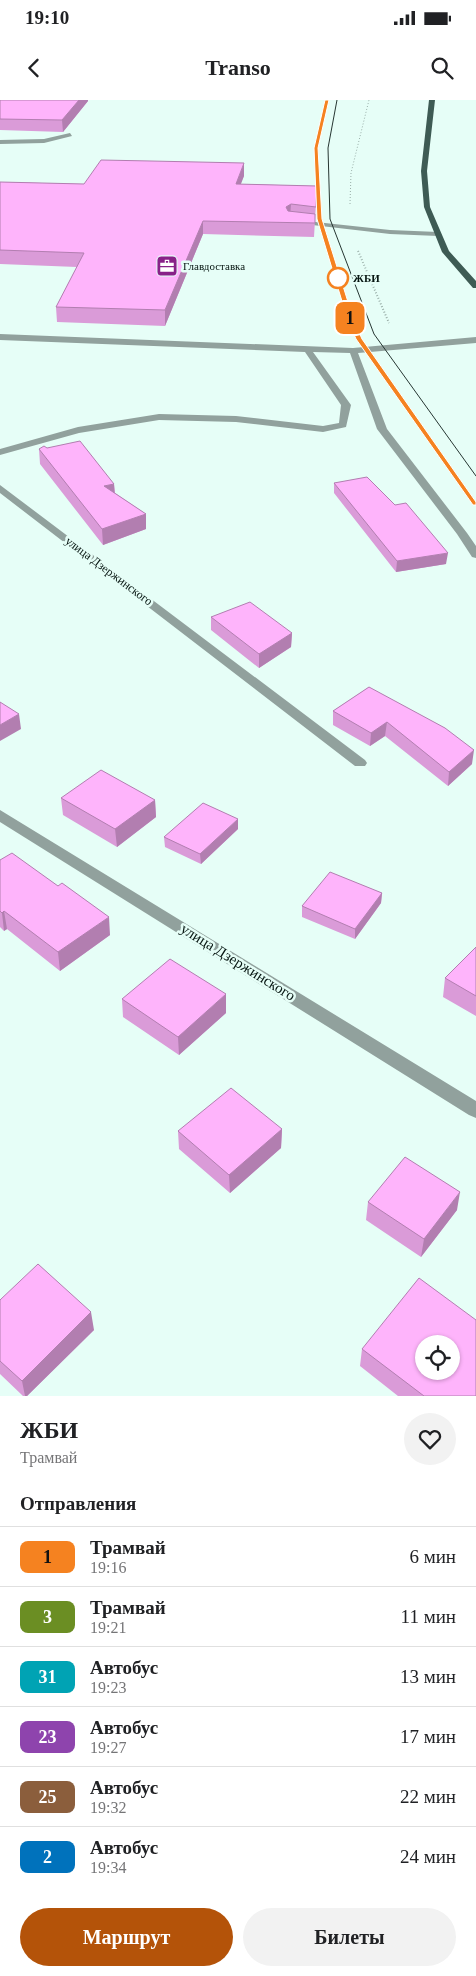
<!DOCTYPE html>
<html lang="ru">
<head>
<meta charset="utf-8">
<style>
  body { margin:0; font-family:"Times New Roman",serif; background:#f2f2f2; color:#202124; height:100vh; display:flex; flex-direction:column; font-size:19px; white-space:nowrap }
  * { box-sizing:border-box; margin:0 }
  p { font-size:16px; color:#757577 }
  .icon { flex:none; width:28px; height:28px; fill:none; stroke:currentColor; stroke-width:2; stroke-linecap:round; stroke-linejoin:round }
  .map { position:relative; height:1296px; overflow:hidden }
  .drawer { display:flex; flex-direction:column; background:#fff; flex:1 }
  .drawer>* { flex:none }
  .badge { padding:0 10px; border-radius:8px; font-size:18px; line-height:32px }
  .controls { position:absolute; left:415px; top:1235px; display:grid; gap:10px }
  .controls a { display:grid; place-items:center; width:45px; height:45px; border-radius:50%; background:#fff; box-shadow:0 1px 4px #0004; font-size:25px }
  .map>.badge { position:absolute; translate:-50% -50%; box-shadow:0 0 0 2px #fff }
  h2 { padding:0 20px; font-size:19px; line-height:45px }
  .round { display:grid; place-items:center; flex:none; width:52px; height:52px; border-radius:26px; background:#f2f2f2 }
  .summary { display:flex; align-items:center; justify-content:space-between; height:85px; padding:0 20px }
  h1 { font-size:24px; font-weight:700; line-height:38px }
  .primary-button { display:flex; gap:10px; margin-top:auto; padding:10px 20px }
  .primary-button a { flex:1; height:58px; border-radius:30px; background:#b45309; color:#fff; font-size:20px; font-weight:700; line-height:58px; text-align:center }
  .primary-button a+a { background:#f2f2f2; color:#202124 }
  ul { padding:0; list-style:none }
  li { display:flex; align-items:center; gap:15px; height:60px; padding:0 20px; border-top:1px solid #e0e0e0 }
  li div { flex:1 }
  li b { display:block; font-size:19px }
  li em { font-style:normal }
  li .badge { min-width:55px; font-weight:700; text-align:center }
  .status { display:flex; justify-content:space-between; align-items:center; height:35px; padding:0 25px; background:#fff; direction:ltr }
  .status svg { height:14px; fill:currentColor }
  header { display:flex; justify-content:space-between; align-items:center; height:65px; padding:0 20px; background:#fff; font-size:22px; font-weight:700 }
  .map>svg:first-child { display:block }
</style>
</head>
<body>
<div class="status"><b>19:10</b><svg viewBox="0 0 49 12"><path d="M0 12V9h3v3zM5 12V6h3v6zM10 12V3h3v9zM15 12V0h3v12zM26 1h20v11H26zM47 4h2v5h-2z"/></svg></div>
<header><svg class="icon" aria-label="back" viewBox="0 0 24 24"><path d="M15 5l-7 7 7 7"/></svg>Transo<svg class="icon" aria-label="search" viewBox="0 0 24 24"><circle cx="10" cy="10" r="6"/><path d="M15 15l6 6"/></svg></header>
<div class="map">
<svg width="476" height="1296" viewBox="0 0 476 1296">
  <rect width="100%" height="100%" fill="#e6fef7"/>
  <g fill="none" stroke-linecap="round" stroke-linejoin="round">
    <path stroke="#9aafa9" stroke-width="1" stroke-dasharray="1 2" stroke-linecap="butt" d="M350,104L351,73L369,0"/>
    <path stroke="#9aafa9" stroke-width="2" stroke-dasharray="1 2" stroke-linecap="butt" d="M358,151L389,223"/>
    <path fill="#91a19d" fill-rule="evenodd" d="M70,33L72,36L44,43L0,44V40L44,39Z
      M297,120L390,130L438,132L441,134L438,136L390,134L295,123L294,122Z"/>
    <path fill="#91a19d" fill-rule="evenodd" d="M0,234L353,248L476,237V243L358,253L387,329L467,433L476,446V458L472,457L457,434L377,329L350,253L313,252L351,305L346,327L323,332L236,322L159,320L79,333L0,355V349L78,327L159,314L236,316L323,326L339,323L341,305L305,252L0,240Z
      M0,385L365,660L367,663L365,666H355L0,393Z
      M0,710L476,1001V1018L469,1015L0,722Z"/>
    <path fill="#3e5b54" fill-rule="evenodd" d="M429,0H435L427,71L430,107L449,151L476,181V188H473L442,152L424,107L421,71Z"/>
    <path stroke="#263632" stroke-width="1" d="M327,0L316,48L320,119L351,221L359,239L476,404
      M337,0L328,48L330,119L374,234L476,376"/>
  </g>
  <path fill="#da9bd8" d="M0,0L88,1L63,32L0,30Z
    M244,76L240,84L317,86L314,137L203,134L165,226L57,222L56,207L77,167L0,164V82L84,84Z
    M39,349L114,384L115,393L146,414V429L103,445L40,364Z
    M334,383L446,464L396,472L334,393Z
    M211,517L292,533L291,547L259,568L211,530Z
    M369,587L472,664L448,686L385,636L370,646L333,625V611Z
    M61,698L155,700L156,717L117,747L63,715Z
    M238,729L201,764L165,747L164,737Z
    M0,760L110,835L60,871L7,829L4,831L0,827Z
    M382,793L381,803L355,839L302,817V806Z
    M476,847V916L443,897L445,878Z
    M122,899L226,913L179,955L123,917Z
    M282,1029L281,1048L230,1093L179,1049L178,1031Z
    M368,1102L457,1110L421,1157L366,1120Z
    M0,1200L94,1230L27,1296H23L0,1274Z
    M362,1249L476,1296H398L360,1266Z"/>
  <path fill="#b27eb0" d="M79,0H88V1L63,32L62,20Z
    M244,63V76L236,97V84Z
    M291,104L290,117L286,107Z
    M203,121V134L165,226V210Z
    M114,384L115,398L104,386Z
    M146,414V429L103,445L102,429Z
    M448,453L446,464L396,472L397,461Z
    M292,533L291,547L259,568V554Z
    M19,614L21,629L0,641V625Z
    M387,622L385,636L370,646L371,633Z
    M474,650L472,664L448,686L449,672Z
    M155,700L156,717L117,747L115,729Z
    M238,719V729L201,764L200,754Z
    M382,793L381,803L355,839V829Z
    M4,811L7,829L4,831L2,813Z
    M109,817L110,835L60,871L58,852Z
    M226,894V913L179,955L178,937Z
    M282,1029L281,1048L230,1093L229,1075Z
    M460,1092L457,1110L421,1157L424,1139Z
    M91,1212L94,1230L27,1296H25L22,1281Z"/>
  <path fill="#feb4fb" stroke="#b27eb0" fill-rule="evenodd" d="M0,0H79L62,20L0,19Z
    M101,60L151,61L244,63L236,84L317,86L316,107L291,104L286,107L288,111L315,114V123L203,121L165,210L56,207L84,153L0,150V82L84,84Z
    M80,341L114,384L104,386L146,414L102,429L39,349L44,346L47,348Z
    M367,377L395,405L406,403L448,453L397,461L334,383Z
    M250,502L292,533L259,554L211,517Z
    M369,587L445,628L474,650L449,672L387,622L371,633L333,611Z
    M0,602L19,614L0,625Z
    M101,670L155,700L115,729L61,698Z
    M203,703L238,719L200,754L164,737Z
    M12,753L58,786L62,783L109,817L58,852L4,811L2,813L0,811V760Z
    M330,772L382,793L355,829L302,806Z
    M476,847V896L445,878Z
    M170,859L226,894L178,937L122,899Z
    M231,988L282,1029L229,1075L178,1031Z
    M405,1057L460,1092L424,1139L368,1102Z
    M38,1164L91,1212L22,1281L0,1261V1200Z
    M419,1178L476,1220V1296H424L362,1249ZM424,1244H451V1271H424Z"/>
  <path fill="#f58220" stroke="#fff" d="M325,0H329L318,48L322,119L354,221L362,239L476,402V405H473L356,239L348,221L317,119L314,48Z"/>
  <defs>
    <g id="office-square" transform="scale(1.125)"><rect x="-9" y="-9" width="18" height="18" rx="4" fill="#882188" stroke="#e6fef7"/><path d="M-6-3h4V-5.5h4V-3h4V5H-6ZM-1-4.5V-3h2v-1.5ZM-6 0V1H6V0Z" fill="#fff"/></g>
  </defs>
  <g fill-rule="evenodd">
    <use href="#office-square" x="167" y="166"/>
  </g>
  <circle fill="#fff" stroke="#f58220" stroke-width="2.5" cx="338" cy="178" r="10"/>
  <g text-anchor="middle" stroke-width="5" stroke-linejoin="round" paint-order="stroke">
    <g font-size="11" fill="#061511" stroke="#e6fef7" text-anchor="start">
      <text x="183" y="170">Главдоставка</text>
    </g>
    <g font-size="11" font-weight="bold" fill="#061511" stroke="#e6fef7" text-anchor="start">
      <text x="353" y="182">ЖБИ</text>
    </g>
    <g font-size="12" fill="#061511" stroke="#e6fef7">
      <text transform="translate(109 471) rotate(37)" y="4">улица Дзержинского</text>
    </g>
    <g font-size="15" fill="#061511" stroke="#e6fef7">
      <text transform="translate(238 862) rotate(32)" y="5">улица Дзержинского</text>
    </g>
  </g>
</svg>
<div class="controls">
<a><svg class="icon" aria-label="locate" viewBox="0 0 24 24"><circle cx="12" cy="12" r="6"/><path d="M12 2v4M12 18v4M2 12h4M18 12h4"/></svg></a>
</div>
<b class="badge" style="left:350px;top:218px;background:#f58220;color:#111">1</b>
</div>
<section class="drawer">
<div class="summary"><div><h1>ЖБИ</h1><p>Трамвай</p></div><a class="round"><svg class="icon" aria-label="heart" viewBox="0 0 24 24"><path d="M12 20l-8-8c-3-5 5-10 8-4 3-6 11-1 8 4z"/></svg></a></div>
<h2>Отправления</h2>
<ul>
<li><span class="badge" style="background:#f58220;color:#111">1</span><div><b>Трамвай</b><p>19:16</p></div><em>6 мин</em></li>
<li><span class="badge" style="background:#6b8e23;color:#fff">3</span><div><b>Трамвай</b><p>19:21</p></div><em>11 мин</em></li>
<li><span class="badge" style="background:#00a3b4;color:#fff">31</span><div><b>Автобус</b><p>19:23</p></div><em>13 мин</em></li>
<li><span class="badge" style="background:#8e44ad;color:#fff">23</span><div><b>Автобус</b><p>19:27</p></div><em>17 мин</em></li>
<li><span class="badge" style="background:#8b5e3c;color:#fff">25</span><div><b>Автобус</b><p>19:32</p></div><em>22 мин</em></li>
<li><span class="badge" style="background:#0072bc;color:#fff">2</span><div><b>Автобус</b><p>19:34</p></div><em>24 мин</em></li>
</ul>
<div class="primary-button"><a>Маршрут</a><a>Билеты</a></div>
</section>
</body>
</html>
